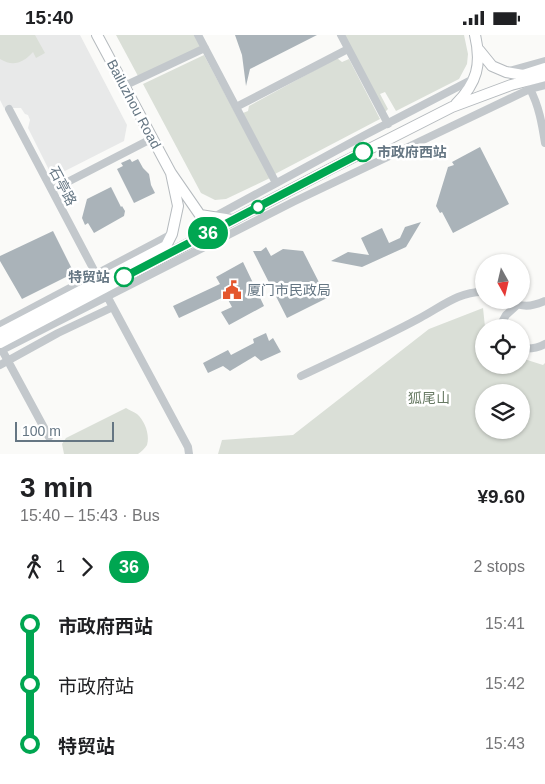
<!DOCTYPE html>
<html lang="en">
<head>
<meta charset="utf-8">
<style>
  body { margin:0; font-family:Arial,"Noto Sans SC",sans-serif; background:#f6f6f6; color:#202124; height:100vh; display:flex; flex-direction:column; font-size:19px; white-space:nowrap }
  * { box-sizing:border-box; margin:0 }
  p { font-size:16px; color:#757577 }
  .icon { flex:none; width:28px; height:28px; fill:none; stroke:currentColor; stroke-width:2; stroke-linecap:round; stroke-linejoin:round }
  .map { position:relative; height:419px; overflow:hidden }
  .side { display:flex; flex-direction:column; background:#fff; flex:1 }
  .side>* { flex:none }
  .badge { padding:0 10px; border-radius:16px; font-size:18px; line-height:32px }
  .needle { width:32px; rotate:172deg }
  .tools { position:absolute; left:475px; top:219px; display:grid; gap:10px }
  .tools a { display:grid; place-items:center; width:55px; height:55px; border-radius:50%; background:#fff; box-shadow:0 1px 4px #0004; font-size:25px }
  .scale { position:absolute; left:15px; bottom:12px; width:99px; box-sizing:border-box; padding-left:5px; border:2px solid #657683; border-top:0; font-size:14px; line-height:18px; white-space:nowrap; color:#657683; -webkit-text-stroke:4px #fff; paint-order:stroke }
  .map>.badge { position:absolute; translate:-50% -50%; box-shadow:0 0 0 2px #fff }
  .legs { display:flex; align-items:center; gap:8px; height:55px; padding:0 20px; font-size:16px }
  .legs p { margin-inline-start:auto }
  .head { display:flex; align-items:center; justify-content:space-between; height:85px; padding:0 20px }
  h1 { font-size:28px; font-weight:800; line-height:38px }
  ul { padding:0 20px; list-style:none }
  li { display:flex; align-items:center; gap:18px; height:60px; font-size:19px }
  li i { display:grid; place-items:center; width:8px; height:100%; margin:0 6px; background:currentColor }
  li i::after { content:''; width:12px; height:12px; margin:-6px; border:4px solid; border-radius:50%; background:#fff }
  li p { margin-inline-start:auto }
  li:first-child i { background:linear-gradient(#0000 50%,currentColor 0) }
  li:last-child i { background:linear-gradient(currentColor 50%,#0000 0) }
  .status { display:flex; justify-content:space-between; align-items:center; height:35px; padding:0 25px; background:#fff; direction:ltr }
  .status svg { height:14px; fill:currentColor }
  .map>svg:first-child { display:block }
</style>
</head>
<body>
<div class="status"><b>15:40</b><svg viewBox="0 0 49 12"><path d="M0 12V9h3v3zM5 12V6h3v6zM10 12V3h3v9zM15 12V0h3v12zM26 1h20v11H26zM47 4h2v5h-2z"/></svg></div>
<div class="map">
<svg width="545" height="419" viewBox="0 0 545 419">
  <rect width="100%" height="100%" fill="#fafaf8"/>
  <path fill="#e8e9e9" d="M0,0H80L127,90L124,106L59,139L50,137L28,93L30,85L28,80L25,79L21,73H12L10,70L4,73L0,65Z"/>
  <path fill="#dadfd7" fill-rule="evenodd" d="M0,0H35L45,18L36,23L33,17C23,28 13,32 0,24Z
    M116,0H194L201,12L138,41Z
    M344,0H464L468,19L467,29L459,44L396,76L385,57L380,59L388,74L385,77Z
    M204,20L270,143L226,164L215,165L201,158L143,49Z
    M337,23L342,27L349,24L380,84L275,139L243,78L248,76L249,71Z
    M483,273L485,292H484V330H521V323L543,330L545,328V419H218L222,405L293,400L429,294ZM484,358H521V395H484Z
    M126,373C129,375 134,377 137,379C145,386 150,400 147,410C145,413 141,417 138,419H64L62,409L66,403Z"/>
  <path fill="#aab3b9" d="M235,0H317L250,34L246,51L242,20Z
    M480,112L509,169L453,198L442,177L440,178L436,171L448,132L454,130L452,127Z
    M130,124L132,127L138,124L143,133L149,139L151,150L155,158L134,168L117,134L123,131L121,128Z
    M111,152L121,172L122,171L125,176L124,181L94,198L88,188L85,190L82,183L87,164Z
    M421,187L406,212L362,232L331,226L348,217L369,220L361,203L382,193L389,208L400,203L405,192Z
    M53,196L74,238L22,264L0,226V221Z
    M266,212L271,221L283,214L303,216L327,263L287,283L253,216H261Z
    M243,227L264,271L229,290L221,277L232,272L226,261L179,283L173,271L220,249L216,242Z
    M266,298L269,306L273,303L281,317L261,326L255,321L230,336L223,331L208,338L203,328L228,315L231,320L254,308L253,304Z"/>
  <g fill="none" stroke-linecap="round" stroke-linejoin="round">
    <g stroke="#b5babe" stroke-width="12">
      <path id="major" d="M97,0L171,138L200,180L232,185
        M479,15L492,31L506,37L523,40L545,33
        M456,69C477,48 482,29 475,0
        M0,298L166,211L172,199L178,171L171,138
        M0,308L332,133L452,72L511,50L545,41"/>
    </g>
    <path stroke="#c3c8cc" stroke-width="8" d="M198,0L276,148
      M341,0L388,89
      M509,36L545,26
      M124,51L205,13
      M530,54C539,71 542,89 545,108
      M236,72L348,14
      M9,74L96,239
      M52,155L153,103
      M212,183L365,100L473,44
      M107,261L188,412L189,419
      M508,265C522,273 531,272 545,266
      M0,290L172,199
      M501,292V289L506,280L517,270
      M521,313C529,314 538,313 545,309
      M2,315L49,402
      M0,316L293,167L530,54L545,50
      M0,330L58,298L113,272
      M301,341C341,322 381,304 420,283C441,272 459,256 484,257"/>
    <use href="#major" stroke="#fff" stroke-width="10"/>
  </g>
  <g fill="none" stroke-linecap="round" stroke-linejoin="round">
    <g stroke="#fff" stroke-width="11">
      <path id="line-1" d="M124,242L363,117"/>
    </g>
    <use href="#line-1" stroke="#00a651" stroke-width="8"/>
  </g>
  <defs>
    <g id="civic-bare" transform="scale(1.5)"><path d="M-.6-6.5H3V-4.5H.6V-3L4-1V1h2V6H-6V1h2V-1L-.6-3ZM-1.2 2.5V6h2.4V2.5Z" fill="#e4572e" stroke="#fff" stroke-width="2.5" paint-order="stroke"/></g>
  </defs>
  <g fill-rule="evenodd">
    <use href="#civic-bare" x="232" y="255"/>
  </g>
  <g fill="#fff" stroke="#00a651" stroke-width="2.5">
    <circle cx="363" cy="117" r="9"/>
    <circle cx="258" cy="172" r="6"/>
    <circle cx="124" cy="242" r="9"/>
  </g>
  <g text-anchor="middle" stroke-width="5" stroke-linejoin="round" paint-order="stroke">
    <g font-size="14" fill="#657683" stroke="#fff">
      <text transform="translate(134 69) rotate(62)" y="5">Bailuzhou Road</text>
      <text transform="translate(63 151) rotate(62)" y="5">石亭路</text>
    </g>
    <g font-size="14" font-weight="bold" fill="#657683" stroke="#fff" text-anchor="start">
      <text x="377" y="122">市政府西站</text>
      <text x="110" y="247" text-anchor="end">特贸站</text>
    </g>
    <g font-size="14" fill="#657683" stroke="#fff" text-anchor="start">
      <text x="247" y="260">厦门市民政局</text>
    </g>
    <g font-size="14" fill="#687a64" stroke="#fff">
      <text x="429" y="368">狐尾山</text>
    </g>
  </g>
</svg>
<div class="tools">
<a><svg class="needle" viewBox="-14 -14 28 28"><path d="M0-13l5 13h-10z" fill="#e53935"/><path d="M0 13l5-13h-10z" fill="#757577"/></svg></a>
<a><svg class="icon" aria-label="locate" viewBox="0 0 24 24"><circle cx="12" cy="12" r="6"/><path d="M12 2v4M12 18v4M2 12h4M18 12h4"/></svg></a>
<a><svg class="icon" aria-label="layers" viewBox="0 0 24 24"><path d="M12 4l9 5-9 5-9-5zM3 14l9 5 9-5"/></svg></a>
</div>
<div class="scale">100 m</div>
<b class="badge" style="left:208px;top:198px;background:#00a651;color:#fff">36</b>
</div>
<section class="side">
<div class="head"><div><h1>3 min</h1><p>15:40 – 15:43 · Bus</p></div><b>¥9.60</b></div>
<div class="legs"><svg class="icon" aria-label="walk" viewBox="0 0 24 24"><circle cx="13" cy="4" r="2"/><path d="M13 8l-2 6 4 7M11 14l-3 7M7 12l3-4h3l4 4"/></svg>1<svg class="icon" aria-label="forward" viewBox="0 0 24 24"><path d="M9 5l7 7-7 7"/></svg><b class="badge" style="background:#00a651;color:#fff">36</b><p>2 stops</p></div>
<ul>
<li><i style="color:#00a651"></i><b>市政府西站</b><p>15:41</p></li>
<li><i style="color:#00a651"></i><span>市政府站</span><p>15:42</p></li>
<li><i style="color:#00a651"></i><b>特贸站</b><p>15:43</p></li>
</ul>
</section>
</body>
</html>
